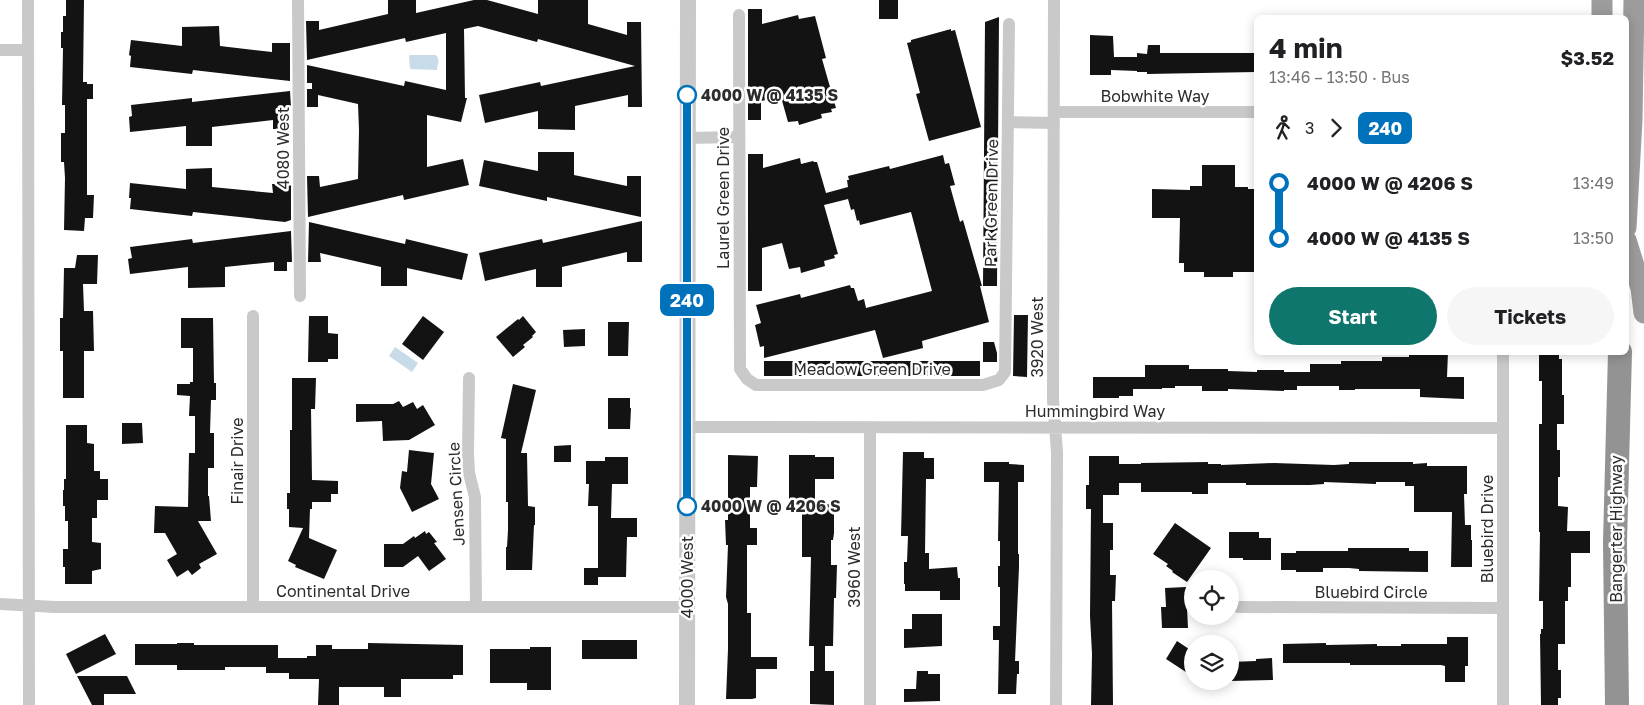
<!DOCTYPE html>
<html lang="en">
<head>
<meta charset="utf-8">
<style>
  body { margin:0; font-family:"Golos Text",sans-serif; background:#f6f6f6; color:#202124; height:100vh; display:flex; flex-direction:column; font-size:19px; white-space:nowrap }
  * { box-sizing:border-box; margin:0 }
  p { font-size:16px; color:#757577 }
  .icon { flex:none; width:28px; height:28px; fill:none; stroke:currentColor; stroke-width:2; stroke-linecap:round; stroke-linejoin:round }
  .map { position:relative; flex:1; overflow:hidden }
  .panel { position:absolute; left:1254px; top:15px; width:375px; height:340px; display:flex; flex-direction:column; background:#fff; border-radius:8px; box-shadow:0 2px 12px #0003 }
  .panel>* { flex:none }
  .badge { padding:0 10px; border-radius:8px; font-size:18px; line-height:32px }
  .tools { position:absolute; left:1184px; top:570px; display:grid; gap:10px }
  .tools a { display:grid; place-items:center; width:55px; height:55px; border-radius:50%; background:#fff; box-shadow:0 2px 12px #0003; font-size:25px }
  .map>.badge { position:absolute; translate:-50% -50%; box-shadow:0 0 0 2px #fff }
  .legs { display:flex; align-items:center; gap:8px; height:55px; padding:0 15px; font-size:16px }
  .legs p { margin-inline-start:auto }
  .summary { display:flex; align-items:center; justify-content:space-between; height:85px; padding:0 15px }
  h1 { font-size:28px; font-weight:700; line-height:38px }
  .action { display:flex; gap:10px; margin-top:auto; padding:10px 15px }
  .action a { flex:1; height:58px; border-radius:30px; background:#0f766e; color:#fff; font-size:20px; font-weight:700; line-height:58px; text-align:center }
  .action a+a { background:#f6f6f6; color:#202124 }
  ul { padding:0 15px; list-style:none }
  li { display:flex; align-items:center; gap:18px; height:55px; font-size:19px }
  li i { display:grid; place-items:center; width:8px; height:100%; margin:0 6px; background:currentColor }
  li i::after { content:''; width:12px; height:12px; margin:-6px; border:4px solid; border-radius:50%; background:#fff }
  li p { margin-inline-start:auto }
  li:first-child i { background:linear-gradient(#0000 50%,currentColor 0) }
  li:last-child i { background:linear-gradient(currentColor 50%,#0000 0) }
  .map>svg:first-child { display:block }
</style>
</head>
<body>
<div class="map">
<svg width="1644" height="705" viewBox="0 0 1644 705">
  <rect width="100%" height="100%" fill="#fff"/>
  <path fill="#c7dbe8" d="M410,55H436C441,62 437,63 437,70L410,69L409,56Z
    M395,347L418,363L412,372L389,356Z"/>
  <path fill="#131313" d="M66,0H84L83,82H87V84H93V99H87V195H94L93,218H85L84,231L64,230L65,178L64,162H61V133H65V105H62L63,48H61V32H63V16H66Z
    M388,0H416V13L474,0H487L538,14V0H588V24L627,35V22H641L642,107H628V95L575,106V130L538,129V111L485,123L479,95L540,82L541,86L635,66L538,39L537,42L478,26L464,29L465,98H467L461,122L427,115V167L463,159L469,185L404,200L403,195L308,217L307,176H319L320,187L358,179L359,130L358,104L318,95V107H307V89H312V83H307V65L404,86L405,81L446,90V33L406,42L405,38L307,60L306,21H319V30L388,14Z
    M879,0H898V19H879Z
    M748,9H762V24L798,15L799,19L815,16L826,58L822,59L836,108L831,109L832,112L821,114L822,118L799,125L798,121L788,122L781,97L761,101V120H748Z
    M999,17L997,286H983L985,22Z
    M219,26L220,46L272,52V43H290V81L193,70L192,74L130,67L131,56L129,55L131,40L182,46V27Z
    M951,29V31L955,30L981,127L929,141L916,94L920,93L907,43L911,42V40Z
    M1090,35L1113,36L1114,57H1137V53L1147,54L1148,45H1160V53H1256V72L1147,74V72H1137V71L1111,70V75H1090Z
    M290,91L291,107H287V129H273V120L212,127V146H186V126L130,132L129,117L132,116L131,105L192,98V102Z
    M538,152H574V175L627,186V176H641V217L547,197V201L479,186L484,160L538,171Z
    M748,154H763V168L800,158L801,164L813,161L814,162H817L826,193L848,187L847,180H849L848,176L889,166L890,169L943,155L945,164L949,163L955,185L950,186L960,222L963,220L982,286H980L989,322L922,341L923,348L883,358L875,330L764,358V346L760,347L755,325L761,323L756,305L800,294L801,298L850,285L851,288H854L858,301L864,299L866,308L932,291L911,212L860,225L859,220L857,221L854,209L851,210L848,199L824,205L838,254L834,255L835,258L824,261L825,266L801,273L800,267L789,269L782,243L762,248V291H748Z
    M1202,165H1235V187H1248V189H1256V257H1254V272H1233V277H1204V272H1184V263H1179L1180,218H1152V189L1190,190V186H1202Z
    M212,168V187L273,193L272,184H291V220L285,222L193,212L192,216L130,209L131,198H129L130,183L186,189V169Z
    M642,221V262H627V252L562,267V287H536V269L485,281L479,253L542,239L543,243Z
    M309,222L405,244L406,239L468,254L462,280L407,268V286H381V267L320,253L321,262H308Z
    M291,231L292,262H287V271H274V262L225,267V287L188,288V267L130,274L128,259L132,258L130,247L192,239L193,243Z
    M77,255H98L97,284H83L84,311H93L94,351H84V398H63V351H60V318H63L64,268H75Z
    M1014,315H1028L1027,377L1013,376Z
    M309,316H328V333L338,334V359H328V362H308Z
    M423,316L444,332L423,360L402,344Z
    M523,316L536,332L532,336L533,337L523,345L525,347L513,357L496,337L518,319L519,320Z
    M181,318H213L214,383H216V400H211L210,433H214V468H208V496H209L211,521H198L217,554L199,564L201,568L192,575L188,570L177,577L167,560L177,554L165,533H154L155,506L188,507L189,453H195V416H189L190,396L177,395V384H190V382H193V348H181Z
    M608,322H629L628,356H608Z
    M585,329V346L564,347L563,330Z
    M983,342H994L997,353V362H983Z
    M1417,352H1448L1447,377H1464V399L1420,397V389H1355V390H1339V386H1297V390H1284V391L1228,389V391H1202V386H1175V388H1162V389H1133V396H1119V398H1093V377H1145V365H1189V369H1228V371L1257,372V370H1284V372H1310V364H1341V361H1382V357H1409V355H1418Z
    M1539,352H1559V359H1562V395H1564V424H1557V450H1560V477H1558V506L1568,507L1567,531H1590V553H1571V587H1568V601H1565V644H1558V670H1561V698H1558V705H1541L1540,634H1541V629H1543V601H1539L1540,532H1539V424H1542V381H1539Z
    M764,361H980V376H764Z
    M292,378H316L315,409H311L312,480L338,481V494H331V502H312V509H310L309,538L337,550L324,579L295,567L296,565L288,561L303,528L289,527V509H287V493H290V430H292Z
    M513,384L536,390L521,453H527L528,506L535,507V525H534L532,570H506V547H507L508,530V502H506V439L501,438Z
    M608,398H630V408H631L630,429H608Z
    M399,401L403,407L413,402L417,409L423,405L435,425L409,440L383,441L382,421L356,422V404H393Z
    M122,423H142L143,443L122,444Z
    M66,425H87V443L94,444V471H100V479H108V500H97V518H92V542L101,543V569L92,571V584H65V567H63V549H68V521H65V506H63V490H64V479H66Z
    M571,445V462H554V446Z
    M409,450L434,453L431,484L439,499L412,512L400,488L402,471L407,472Z
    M903,452H924V458H934V479H926L925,553H929V569L957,567L958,578H960V600H940V591H905V584H904V562H907L908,536H901Z
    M728,455L758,456L757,487H750V528H757V545H747V613H751V657H777V669H756V698L752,699H726L728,649V604L726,597L728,545H726L725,520H728Z
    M789,455H815V457H834V479H815V504H834V533L833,540H831V565H837L836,598H834L833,646H825V671H834V705L810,704V671H814V646H809L811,557H802V506H789Z
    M1089,456H1119V464H1141V463L1208,462V464H1221V465L1274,463L1334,465L1349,464V462H1413V464L1427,463V466H1467V494H1464L1465,525H1471V540H1472V567H1451L1452,512H1414V486H1405V482H1376V484L1324,482V484L1310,485H1246V483H1208V494H1192V492H1141V483H1119V495H1103V523H1113V550H1110V575H1116L1115,601H1112L1113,705H1091L1092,654L1090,616L1091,509H1086V485H1089Z
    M605,457H628V484H612L611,518H637V537H627L626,577H598V585H584V568H598V506H588L589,484H586V461H605Z
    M984,462H1009V464L1024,465V482H1018V554H1019V567L1015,661H1019V674H1017L1016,694H998L999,640H993V626H1000V587H998V566H1000V541H998L999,482H984Z
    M1175,523L1211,548L1187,582L1172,572L1173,571L1166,566L1168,564L1153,554Z
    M425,531L426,534L429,532L437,542L434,543L446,559L429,571L418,556L403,567H384V544H403L414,536L415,538Z
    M1229,532H1259V538H1271V560H1243V558H1229Z
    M1348,548H1409V551H1428V572L1359,571V569L1349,568H1323V572H1296V570H1281V553H1296V551H1348Z
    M1186,587L1188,628H1162L1161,607H1166L1165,588Z
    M912,614H942V646L904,648V629H912Z
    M105,634L116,654L76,674L66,654Z
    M1447,637H1468V666H1465V682H1445V666L1441,665H1350V663H1283V644L1326,643V645L1377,644V646H1401V644H1447Z
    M582,640H637V659H582Z
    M1177,641L1192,651V676L1166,659Z
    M177,643H194V645H278V658H307V656H316V645H332V649H368V643L463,645V675H453V679H401V697H384V687H339V705H318L319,679H289V673H266V667H225V670H177V665H135V644H177Z
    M530,647H551V690H527V683H490V649H530Z
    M1272,658L1273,680L1230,681V662L1256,661V659Z
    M917,671H928V674H940V701L904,702V689H916Z
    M77,676H127L136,694H104V705H92Z"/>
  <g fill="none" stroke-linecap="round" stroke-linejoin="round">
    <path stroke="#c9c9c9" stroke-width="12" d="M28,0L29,705
      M298,0L300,296
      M1054,0L1053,400L1057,452L1056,705
      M739,15L740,369L747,379L756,385H983L999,380L1005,372L1009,24
      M0,50H28
      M1054,112H1256
      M1009,122L1054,123
      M686,138L739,137
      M253,316V607
      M469,378L468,453L469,473L475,497L476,607
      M687,427L1503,428
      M870,428V705
      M0,604L55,607H687
      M1238,607L1503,608
      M1503,705V352"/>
    <path stroke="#c9c9c9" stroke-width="16" d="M687,705L688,0"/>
    <path stroke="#9c9c9c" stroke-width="21" d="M1602,0V18
      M1626,228L1632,120L1634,0
      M1626,240L1641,288L1644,313"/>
    <path stroke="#939393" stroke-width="24" d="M1617,705L1615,542L1620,352"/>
  </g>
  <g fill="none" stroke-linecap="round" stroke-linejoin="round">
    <g stroke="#fff" stroke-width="11">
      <path id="line-1" d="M687,95V506"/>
    </g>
    <use href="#line-1" stroke="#0072bc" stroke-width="8"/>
  </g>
  <g fill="#fff" stroke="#0072bc" stroke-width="2.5">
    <circle cx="687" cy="95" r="9"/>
    <circle cx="687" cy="506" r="9"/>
  </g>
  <g text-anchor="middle" stroke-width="5" stroke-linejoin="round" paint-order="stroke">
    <g font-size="16" font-weight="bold" fill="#2c2c2c" stroke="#fff" text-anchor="start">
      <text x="701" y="101">4000 W @ 4135 S</text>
      <text x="701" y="512">4000 W @ 4206 S</text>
    </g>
    <g font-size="16" fill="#2c2c2c" stroke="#fff">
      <text x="1155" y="102">Bobwhite Way</text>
      <text transform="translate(283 148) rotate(-90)" y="6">4080 West</text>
      <text transform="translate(723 198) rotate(-90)" y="6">Laurel Green Drive</text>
      <text transform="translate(991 203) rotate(-89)" y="6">Park Green Drive</text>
      <text transform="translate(1037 337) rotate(-90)" y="6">3920 West</text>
      <text x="872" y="375">Meadow Green Drive</text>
      <text x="1095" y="417">Hummingbird Way</text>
      <text transform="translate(237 461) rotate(-90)" y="6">Finair Drive</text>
      <text transform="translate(456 494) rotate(-93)" y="6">Jensen Circle</text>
      <text transform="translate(1487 529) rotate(-90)" y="6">Bluebird Drive</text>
      <text transform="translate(1616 529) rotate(-90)" y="6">Bangerter Highway</text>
      <text transform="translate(854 567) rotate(-90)" y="6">3960 West</text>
      <text transform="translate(687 577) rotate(-90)" y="6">4000 West</text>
      <text x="343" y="597">Continental Drive</text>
      <text x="1371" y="598">Bluebird Circle</text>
    </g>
  </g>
</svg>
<div class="tools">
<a><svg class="icon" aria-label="locate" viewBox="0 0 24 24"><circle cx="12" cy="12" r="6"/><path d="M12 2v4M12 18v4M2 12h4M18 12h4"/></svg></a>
<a><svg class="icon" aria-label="layers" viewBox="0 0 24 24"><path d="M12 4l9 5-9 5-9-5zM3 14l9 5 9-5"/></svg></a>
</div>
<b class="badge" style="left:687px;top:300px;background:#0072bc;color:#fff">240</b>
<section class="panel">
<div class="summary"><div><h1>4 min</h1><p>13:46 – 13:50 · Bus</p></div><b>$3.52</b></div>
<div class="legs"><svg class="icon" aria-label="walk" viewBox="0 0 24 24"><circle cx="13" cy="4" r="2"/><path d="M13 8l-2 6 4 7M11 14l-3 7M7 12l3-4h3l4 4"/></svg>3<svg class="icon" aria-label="forward" viewBox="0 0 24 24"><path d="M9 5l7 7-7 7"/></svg><b class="badge" style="background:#0072bc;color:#fff">240</b></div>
<ul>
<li><i style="color:#0072bc"></i><b>4000 W @ 4206 S</b><p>13:49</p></li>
<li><i style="color:#0072bc"></i><b>4000 W @ 4135 S</b><p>13:50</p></li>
</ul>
<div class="action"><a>Start</a><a>Tickets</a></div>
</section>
</div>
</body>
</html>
